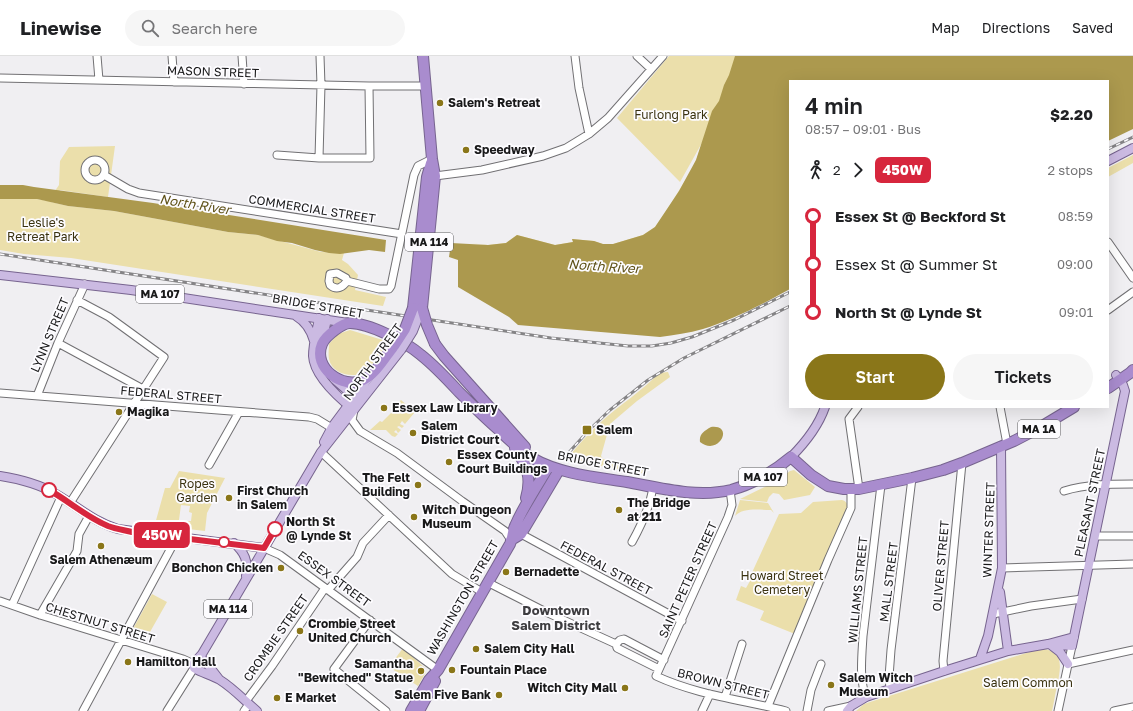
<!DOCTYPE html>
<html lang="en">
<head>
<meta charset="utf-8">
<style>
  body { margin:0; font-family:"Golos Text",sans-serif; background:#f6f6f6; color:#202124; height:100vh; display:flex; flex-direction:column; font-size:15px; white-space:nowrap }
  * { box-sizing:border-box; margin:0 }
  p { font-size:13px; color:#757577 }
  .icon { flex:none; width:22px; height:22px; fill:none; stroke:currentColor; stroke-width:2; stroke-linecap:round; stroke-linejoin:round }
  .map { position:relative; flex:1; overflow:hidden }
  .sheet { position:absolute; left:789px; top:24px; width:320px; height:328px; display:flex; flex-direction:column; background:#fff; border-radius:0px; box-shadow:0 4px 16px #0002 }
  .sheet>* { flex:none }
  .badge { padding:0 8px; border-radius:6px; font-size:14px; line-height:26px }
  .map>.badge { position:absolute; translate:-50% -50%; box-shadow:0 0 0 2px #fff }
  .legs { display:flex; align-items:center; gap:6px; height:44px; padding:0 16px; font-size:13px }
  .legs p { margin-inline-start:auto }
  .headline { display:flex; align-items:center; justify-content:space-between; height:68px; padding:0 16px }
  h1 { font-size:22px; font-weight:600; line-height:30px }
  .button { display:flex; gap:8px; margin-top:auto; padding:8px 16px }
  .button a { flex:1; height:46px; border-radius:24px; background:#8a7619; color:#fff; font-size:16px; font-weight:600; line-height:46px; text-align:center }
  .button a+a { background:#f6f6f6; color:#202124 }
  ul { padding:0 16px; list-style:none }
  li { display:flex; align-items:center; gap:14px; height:48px; font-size:15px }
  li i { display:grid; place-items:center; width:6px; height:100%; margin:0 5px; background:currentColor }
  li i::after { content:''; width:10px; height:10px; margin:-5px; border:3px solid; border-radius:50%; background:#fff }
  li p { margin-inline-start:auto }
  li:first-child i { background:linear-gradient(#0000 50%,currentColor 0) }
  li:last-child i { background:linear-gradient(currentColor 50%,#0000 0) }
  header { display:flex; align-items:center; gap:24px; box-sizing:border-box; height:56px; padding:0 20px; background:#fff; border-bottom:1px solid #e0e0e0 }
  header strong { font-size:19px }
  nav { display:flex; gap:22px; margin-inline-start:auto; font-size:14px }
  .search { width:280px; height:36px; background:#f6f6f6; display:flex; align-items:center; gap:10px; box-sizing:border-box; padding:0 14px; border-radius:22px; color:#757577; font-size:15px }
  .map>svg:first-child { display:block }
</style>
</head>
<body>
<header>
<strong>Linewise</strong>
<div class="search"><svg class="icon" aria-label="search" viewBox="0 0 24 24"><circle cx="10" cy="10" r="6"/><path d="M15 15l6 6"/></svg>Search here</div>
<nav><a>Map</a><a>Directions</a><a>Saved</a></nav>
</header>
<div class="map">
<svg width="1133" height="655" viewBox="0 0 1133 655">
  <rect width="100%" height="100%" fill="#f0eff2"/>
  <path fill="#ebdfab" d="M669,0H1017L790,25L665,211L468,187L488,189L506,187L517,179L555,189L573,186L572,183L594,185L603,188H613L643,179L655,171L667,154L691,115L696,104L703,85L680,126L617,62Z
    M115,90L108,141L60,134L51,146L68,150L114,155L228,176L258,179L321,196L344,197L342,204L348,208L358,219L355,234L386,241L383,250L71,202L24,198L0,194V143H37L48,145L59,129L60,105L69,91Z
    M1133,99V107L1108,121V112Z
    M350,274L386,285L381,293L383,295C377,301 371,311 364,316C353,323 332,318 329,303C328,299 329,292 329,288L338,278Z
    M668,316L670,321L637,345L610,368L601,400L603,403L648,412L646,418L566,404C577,390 589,377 602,365C621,348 642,335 659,317Z
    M401,344L415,356L405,368L402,365L400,368L404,370L402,372L399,370L397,371L401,374L398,377L396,374L394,376L398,378L395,381L392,380L386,374H370L380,365L382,366L396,352L395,350Z
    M794,414L815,431L810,439L784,444L779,438L773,437L769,441L767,446L740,443L773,427L790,415Z
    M179,415L225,422L207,457L205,475L188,473L185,471L186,465H191L192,457L189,456L190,450L181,449L179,464L184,465L183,470L181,472L155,468L165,432H170Z
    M740,444L768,447L774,457L771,454C760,454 743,451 735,460Z
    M842,444C846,445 848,448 848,452L795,578L760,564L764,555L736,544L741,530L746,532L750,525L749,523L779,458L801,457L813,446Z
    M152,538L167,546L146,583L134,578V571Z
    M403,592L424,611L426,616L418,630L389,611Z
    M1039,593C1065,593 1061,611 1057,630C1055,638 1054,647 1052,655H856L864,648L870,646Z"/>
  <path fill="#ac994e" d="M735,0H1133V73L1108,85V25H790V233C765,247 730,265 703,273C689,277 674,279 660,281L518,269L509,261L458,231V204L449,201L451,187L488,189L506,187L517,179L555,189L573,186L572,183L594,185L603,188H613L643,179L655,171L679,135L696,104L712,55L719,45L724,29L729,19Z
    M0,129H23L34,131L153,147L386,184L385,196L369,194L340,198L329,197L315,194L292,187L277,185L258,179L228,176L114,155L68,150L37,143H0Z
    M711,371C735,368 719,401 700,386C699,378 704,375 711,371Z"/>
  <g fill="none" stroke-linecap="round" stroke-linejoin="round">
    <g stroke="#717073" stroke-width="9">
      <path id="minor" d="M97,0L99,24
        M172,0L174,26
        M242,0L244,28
        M575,0L579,32L589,78
        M637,0L651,13
        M0,22L369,30H426
        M277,99L319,102H370L369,30
        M319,102L321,29L320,0
        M85 114a10 10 0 1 1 20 0a10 10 0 1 1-20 0Z
        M104,119L128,133L139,137L402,178
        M435,120L482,114L543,100L566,92L589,78L608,62L663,0
        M1108,186L1133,222
        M347,225L346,222L337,217L330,218L329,225L330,229C337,235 343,231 347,225L379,233H389L391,230L414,119L418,110L432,103
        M1108,254L1133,236
        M58,287L143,333
        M0,337L309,361L317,363L335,374
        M37,340L58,287L85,228
        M858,351L849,363L859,433
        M1000,351L1007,388
        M354,354L352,364L360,375L397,397L462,445L505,475L511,484
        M321,396L452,518L482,536
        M209,409L239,356
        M730,434L732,449L728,461L656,620C697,639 743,644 786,655
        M1064,435C1087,428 1109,428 1133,428
        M70,447L164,301L109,261L77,244
        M521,478L682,565
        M1095,480H1133
        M632,486C642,468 650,451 653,431
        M264,492L280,499L438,614
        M1002,512L1133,508
        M487,526L548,557L616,588L617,592L659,613
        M328,534L357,501L363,487L389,459
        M0,545L40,559L183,603L194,608
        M12,549L61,441
        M993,558L1031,550L1082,543
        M40,559L77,495L79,478L89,460
        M370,564L334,613L386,655
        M616,588L620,584L624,583L664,604
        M1068,608L1133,594
        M944,615L943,605L962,407
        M890,633L889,621L891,594L912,422
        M725,641L742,588
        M866,641C859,624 862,598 863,580L881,429
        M246,645L272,610L325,532
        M768,650L828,504L851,452V433
        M83,655L177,481
        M167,655L194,612
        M244,655L249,648
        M702,655L710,638
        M807,655L811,634L821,608
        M828,655L851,650
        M1058,655L1072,590
        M1114,655L1133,651"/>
    </g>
    <g stroke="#77648f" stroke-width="10">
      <path id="major" d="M1108,105L1133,92
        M0,219L131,234L348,267
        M296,260C306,266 311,274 314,285
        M319,262C317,274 313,287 313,300C314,320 339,342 354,354
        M322,287L327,263
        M334,323L357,343
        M324,386L332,371L370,320
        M791,401C806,386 818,371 825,351
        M0,420C19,423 39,428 56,438C77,450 94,466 118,473L264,492
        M234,487C244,496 249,505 246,520
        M1000,536L1008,595
        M1048,588L1072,590L1125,335L1123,329L1116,319
        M1051,589L1060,596L1068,608
        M200,602L205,605L219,623
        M980,603L988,580L1002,512L1001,390
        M257,655C245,645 233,632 220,624C211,619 202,617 194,612V607L202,598L321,396L401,294
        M847,655L851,650L866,641L944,615L1008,595L1048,588L1074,581"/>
    </g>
    <g stroke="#77648f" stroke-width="12">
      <path id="highway" d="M413,252L427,121L431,107
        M422,252L435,120L432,103L423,0
        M435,288L444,300L525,391
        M394,290C385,301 376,318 363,324C343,334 312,312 322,288C324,283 331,277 335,274C339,271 345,267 350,267C369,267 406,286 421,299C435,310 447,323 459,336C472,349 485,362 499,374C509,384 520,394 532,402C560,418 595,421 627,426C660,432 697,442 731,434C754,428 773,416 791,401L811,419L828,430L844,433H859L912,422L943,414L962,407L1014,385L1039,372L1074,351
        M1108,332L1130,317L1133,314
        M515,392C527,410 532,421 526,442
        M511,484L521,478L559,414
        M411,655L429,624L438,614L510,488C513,482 512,476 515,470C524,449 537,430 549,410
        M419,655L435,625"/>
    </g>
    <use href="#minor" stroke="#fff" stroke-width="7"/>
    <use href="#major" stroke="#cbbae2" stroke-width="8"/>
    <use href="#highway" stroke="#a98cce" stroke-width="10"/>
    <g stroke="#858486" stroke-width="3">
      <path id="rail" d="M1108,93L1133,81
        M0,198L432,264L551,282L628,290H652L671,287L692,281L734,264L790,236
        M563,403L589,374L610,354L648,324L684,302L790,250"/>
    </g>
    <use href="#rail" stroke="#fdfcff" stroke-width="1.5" stroke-dasharray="4.5" stroke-linecap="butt"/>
    <g stroke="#77648f" stroke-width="10" stroke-linecap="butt">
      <path id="major-bridge" d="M401,294L413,275L422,252"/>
    </g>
    <g stroke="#77648f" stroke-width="12" stroke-linecap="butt">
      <path id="highway-bridge" d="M422,252L427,269L435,288
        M394,290L405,273L413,252"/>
    </g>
    <use href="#major-bridge" stroke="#cbbae2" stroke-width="8"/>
    <use href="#highway-bridge" stroke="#a98cce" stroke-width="10"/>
  </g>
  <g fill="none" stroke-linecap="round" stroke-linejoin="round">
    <g stroke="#fff" stroke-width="9">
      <path id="line-1" d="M49,434C69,445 86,461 108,470C116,473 124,474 132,476L264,492L275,473"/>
    </g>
    <use href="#line-1" stroke="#d7263d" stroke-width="6"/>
  </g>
  <g fill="#8a7619" stroke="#fdfcff" stroke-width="1.5">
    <circle cx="440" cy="47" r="4"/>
    <circle cx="466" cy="94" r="4"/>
    <circle cx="384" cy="352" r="4"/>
    <circle cx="119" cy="356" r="4"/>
    <rect x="582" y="369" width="10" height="10" rx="2"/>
    <circle cx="413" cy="377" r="4"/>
    <circle cx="449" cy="406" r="4"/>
    <circle cx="418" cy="429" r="4"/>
    <circle cx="229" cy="442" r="4"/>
    <circle cx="619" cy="454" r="4"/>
    <circle cx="414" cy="461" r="4"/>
    <circle cx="101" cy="490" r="4"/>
    <circle cx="281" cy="512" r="4"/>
    <circle cx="506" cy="516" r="4"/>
    <circle cx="300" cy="575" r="4"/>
    <circle cx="476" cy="593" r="4"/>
    <circle cx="128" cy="606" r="4"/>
    <circle cx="452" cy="614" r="4"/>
    <circle cx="421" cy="615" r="4"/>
    <circle cx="831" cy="629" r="4"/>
    <circle cx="625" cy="632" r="4"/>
    <circle cx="499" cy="639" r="4"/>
    <circle cx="277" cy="642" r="4"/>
  </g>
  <g fill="#fff" stroke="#d7263d" stroke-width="2">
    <circle cx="49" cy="434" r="7"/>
    <circle cx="275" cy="473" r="7"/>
    <circle cx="224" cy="486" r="5"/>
  </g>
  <g text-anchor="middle" stroke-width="3.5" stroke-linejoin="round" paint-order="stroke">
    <g fill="#fdfcff" stroke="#5d5d5f" stroke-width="1">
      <rect x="405" y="177" width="48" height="18" rx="3"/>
      <rect x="136" y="229" width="48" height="18" rx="3"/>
      <rect x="1018" y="364" width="42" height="18" rx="3"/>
      <rect x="739" y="412" width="48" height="18" rx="3"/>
      <rect x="204" y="544" width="48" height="18" rx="3"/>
    </g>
    <g font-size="11" font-weight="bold" fill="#19191a">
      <text x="429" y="190">MA 114</text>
      <text x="160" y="242">MA 107</text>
      <text x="1039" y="377">MA 1A</text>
      <text x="763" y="425">MA 107</text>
      <text x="228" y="557">MA 114</text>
    </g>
    <g font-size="12" fill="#19191a" stroke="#fdfcff">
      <text transform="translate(213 16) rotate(2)" y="4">MASON STREET</text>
      <text transform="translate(312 153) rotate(9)" y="4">COMMERCIAL STREET</text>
      <text transform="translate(318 250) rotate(10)" y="4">BRIDGE STREET</text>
      <text transform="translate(50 279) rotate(-67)" y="4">LYNN STREET</text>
      <text transform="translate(373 306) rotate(-54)" y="4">NORTH STREET</text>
      <text transform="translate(171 339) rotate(5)" y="4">FEDERAL STREET</text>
      <text transform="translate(603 408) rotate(11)" y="4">BRIDGE STREET</text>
      <text transform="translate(1090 447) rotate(-78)" y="4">PLEASANT STREET</text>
      <text transform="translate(989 474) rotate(-88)" y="4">WINTER STREET</text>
      <text transform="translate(941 510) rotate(-85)" y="4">OLIVER STREET</text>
      <text transform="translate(606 512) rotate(28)" y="4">FEDERAL STREET</text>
      <text transform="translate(334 523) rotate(36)" y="4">ESSEX STREET</text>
      <text transform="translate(688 524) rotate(-66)" y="4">SAINT PETER STREET</text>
      <text transform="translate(889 526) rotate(-83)" y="4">MALL STREET</text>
      <text transform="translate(858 534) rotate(-84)" y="4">WILLIAMS STREET</text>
      <text transform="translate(463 542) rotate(-60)" y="4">WASHINGTON STREET</text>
      <text transform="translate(100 567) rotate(17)" y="4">CHESTNUT STREET</text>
      <text transform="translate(276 582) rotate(-55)" y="4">CROMBIE STREET</text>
      <text transform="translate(723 628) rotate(14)" y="4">BROWN STREET</text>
    </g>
    <g font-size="12" font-weight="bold" fill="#19191a" stroke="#fdfcff" text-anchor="start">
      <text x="448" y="51">Salem's Retreat</text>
      <text x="474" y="98">Speedway</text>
      <text x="392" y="356">Essex Law Library</text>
      <text x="127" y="360">Magika</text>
      <text x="421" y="374">Salem<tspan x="421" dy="14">District Court</tspan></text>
      <text x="596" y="378">Salem</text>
      <text x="457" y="403">Essex County<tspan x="457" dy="14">Court Buildings</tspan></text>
      <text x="410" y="426" text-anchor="end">The Felt<tspan x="410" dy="14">Building</tspan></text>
      <text x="237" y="439">First Church<tspan x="237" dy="14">in Salem</tspan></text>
      <text x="627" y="451">The Bridge<tspan x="627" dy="14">at 211</tspan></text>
      <text x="422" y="458">Witch Dungeon<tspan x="422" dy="14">Museum</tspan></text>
      <text x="101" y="508" text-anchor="middle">Salem Athenæum</text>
      <text x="273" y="516" text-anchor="end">Bonchon Chicken</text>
      <text x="514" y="520">Bernadette</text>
      <text x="308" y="572">Crombie Street<tspan x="308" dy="14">United Church</tspan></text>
      <text x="484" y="597">Salem City Hall</text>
      <text x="136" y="610">Hamilton Hall</text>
      <text x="413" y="612" text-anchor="end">Samantha<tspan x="413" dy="14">"Bewitched" Statue</tspan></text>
      <text x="460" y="618">Fountain Place</text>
      <text x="839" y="626">Salem Witch<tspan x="839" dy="14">Museum</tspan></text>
      <text x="617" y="636" text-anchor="end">Witch City Mall</text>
      <text x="491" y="643" text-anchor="end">Salem Five Bank</text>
      <text x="285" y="646">E Market</text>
    </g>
    <g font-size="12" fill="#3a3210" stroke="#fdfcff">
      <text x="671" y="63">Furlong Park</text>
      <text x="43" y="171">Leslie's<tspan x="43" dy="14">Retreat Park</tspan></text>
      <text x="197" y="432">Ropes<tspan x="197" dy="14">Garden</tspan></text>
      <text x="782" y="524">Howard Street<tspan x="782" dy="14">Cemetery</tspan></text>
      <text x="1028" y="631">Salem Common</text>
    </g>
    <g font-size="12" font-weight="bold" fill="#19191a" stroke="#fdfcff" text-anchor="start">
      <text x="286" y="470">North St<tspan x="286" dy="14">@ Lynde St</tspan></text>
    </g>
    <g font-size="13" font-style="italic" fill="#5e5117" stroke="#fdfcff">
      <text transform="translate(195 148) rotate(9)" y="5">North River</text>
      <text transform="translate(604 210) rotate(4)" y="5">North River</text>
    </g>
    <g font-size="13" font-weight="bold" fill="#3e3d40" stroke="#fdfcff">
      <text x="556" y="559">Downtown<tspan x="556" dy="15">Salem District</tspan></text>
    </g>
  </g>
</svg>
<b class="badge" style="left:162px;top:479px;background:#d7263d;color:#fff">450W</b>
<section class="sheet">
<div class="headline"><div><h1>4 min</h1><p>08:57 – 09:01 · Bus</p></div><b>$2.20</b></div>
<div class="legs"><svg class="icon" aria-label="walk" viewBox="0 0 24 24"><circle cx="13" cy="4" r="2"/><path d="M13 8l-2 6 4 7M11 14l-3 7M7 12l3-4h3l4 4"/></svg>2<svg class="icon" aria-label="forward" viewBox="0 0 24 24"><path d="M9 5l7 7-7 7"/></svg><b class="badge" style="background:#d7263d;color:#fff">450W</b><p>2 stops</p></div>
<ul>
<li><i style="color:#d7263d"></i><b>Essex St @ Beckford St</b><p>08:59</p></li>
<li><i style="color:#d7263d"></i><span>Essex St @ Summer St</span><p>09:00</p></li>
<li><i style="color:#d7263d"></i><b>North St @ Lynde St</b><p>09:01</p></li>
</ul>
<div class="button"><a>Start</a><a>Tickets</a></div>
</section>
</div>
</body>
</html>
